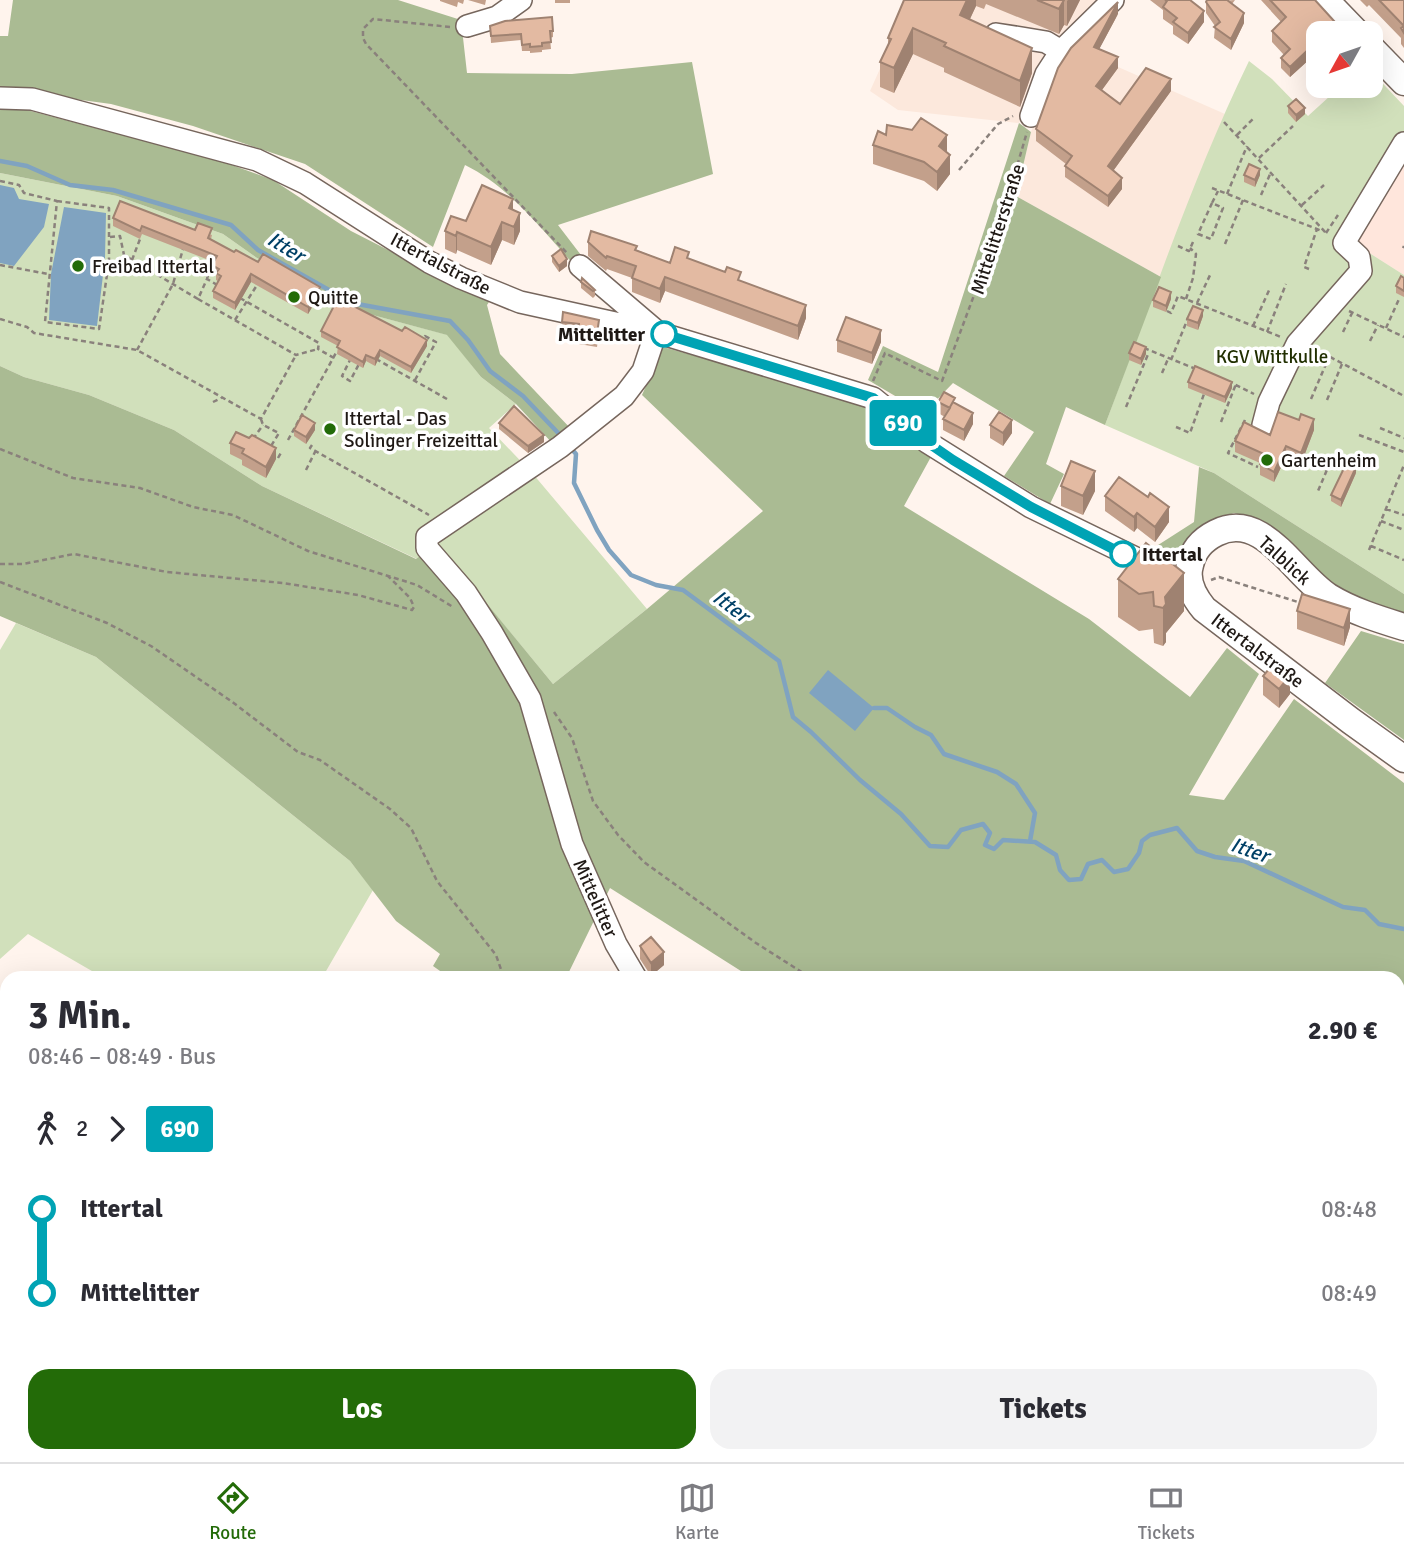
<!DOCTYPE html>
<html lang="de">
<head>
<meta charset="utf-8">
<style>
  body { margin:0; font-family:Signika,sans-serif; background:#f2f2f3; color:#2b2b33; height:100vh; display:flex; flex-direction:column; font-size:26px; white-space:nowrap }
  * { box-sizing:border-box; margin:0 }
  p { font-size:23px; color:#7c7c81 }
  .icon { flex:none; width:38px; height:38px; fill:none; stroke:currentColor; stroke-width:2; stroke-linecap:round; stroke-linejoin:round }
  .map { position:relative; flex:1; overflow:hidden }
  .panel { position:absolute; left:0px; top:971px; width:1405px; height:492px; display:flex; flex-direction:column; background:#fff; border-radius:21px 21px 0 0; box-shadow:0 7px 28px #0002 }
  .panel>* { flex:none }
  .badge { padding:0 14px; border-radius:5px; font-size:24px; line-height:46px }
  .needle { width:46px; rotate:230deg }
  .controls { position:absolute; left:1306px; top:21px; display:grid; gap:14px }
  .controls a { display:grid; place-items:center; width:77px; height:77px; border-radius:14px; background:#fff; box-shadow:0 7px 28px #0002; font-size:35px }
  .map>.badge { position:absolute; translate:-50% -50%; box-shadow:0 0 0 4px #fff }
  .legs { display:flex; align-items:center; gap:10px; height:77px; padding:0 28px; font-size:23px }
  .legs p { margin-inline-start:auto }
  .head { display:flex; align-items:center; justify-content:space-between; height:119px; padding:0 28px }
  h1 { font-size:38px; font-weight:700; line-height:52px }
  .button { display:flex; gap:14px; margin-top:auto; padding:14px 28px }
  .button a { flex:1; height:80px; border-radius:21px; background:#236b08; color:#fff; font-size:28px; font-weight:700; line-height:80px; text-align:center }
  .button a+a { background:#f2f2f3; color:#2b2b33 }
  ul { padding:0 28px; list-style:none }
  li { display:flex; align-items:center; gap:24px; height:84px; font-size:26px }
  li i { display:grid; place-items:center; width:10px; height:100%; margin:0 9px; background:currentColor }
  li i::after { content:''; width:18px; height:18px; margin:-9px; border:5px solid; border-radius:50%; background:#fff }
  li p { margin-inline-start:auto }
  li:first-child i { background:linear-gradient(#0000 50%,currentColor 0) }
  li:last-child i { background:linear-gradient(currentColor 50%,#0000 0) }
  .tabs { display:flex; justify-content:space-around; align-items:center; height:98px; border-top:2px solid #e1e1e2; background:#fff; font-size:19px; color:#7c7c81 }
  .tabs a { display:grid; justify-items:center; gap:4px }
  .tabs .current { color:#236b08 }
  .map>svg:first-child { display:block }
</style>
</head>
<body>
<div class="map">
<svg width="1404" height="1462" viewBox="0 0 1404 1462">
  <rect width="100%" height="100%" fill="#fff4ed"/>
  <path fill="#fce8dc" d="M911,0H1098L1050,55L1019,123L898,110L870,91Z
    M1084,52L1225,114L1161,277L1016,196L1031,132L1050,78Z"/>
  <path fill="#ffe6dc" d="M1404,152V275L1352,242Z"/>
  <path fill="#d1e0bb" d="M1249,61L1272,79L1308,116L1341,86H1370V70L1404,106V152L1352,242L1404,275V594L1214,473L1105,425C1150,305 1193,176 1249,61Z
    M0,173L117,196L223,234L257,258L354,310L448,335L481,377L516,404L489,428L533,474L647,609L553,684L438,545L417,559L262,486L174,430L89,395L24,377L0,366Z
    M16,623L96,657L350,861L373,890L322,978H104L28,934L0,959V650Z
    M0,1241H7V1362L0,1361Z
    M1035,1456H1207L1200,1462H1029Z"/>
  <path fill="#aabb93" d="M13,0H398L461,20L467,73L572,74L692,62L713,174L558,225L584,259L575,266C542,230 510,187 465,165L433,247L305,164L193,126L111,104L0,89V36H8Z
    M0,109H23L218,160L273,180L351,231L437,275L491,299L487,305L500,354L572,430L553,444L516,404L481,377L447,335L354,310L257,258L223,234L117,196L0,173Z
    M1019,123L1031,132L1016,196L1161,277L1105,425L1066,407L1046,464L1064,474L1050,504L1004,476L1034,432L953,383L924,413L868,380L883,346L938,372Z
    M663,347L863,403L932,455L904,506L1089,619L1190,697L1227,648L1259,674L1189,795L1224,800L1294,699L1404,783V1320L1398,1317V978H752L610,888L566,978H450L433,966L440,954L396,921L350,861L96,657L0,616V366L24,377L89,395L174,430L262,486L416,559L438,544L553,684L647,609L763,511L642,395Z
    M1199,467L1214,473L1404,594V616L1363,602L1330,584L1259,520L1234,513L1204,525L1177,551L1159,555L1155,547L1194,522Z
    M1361,631L1404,644V740L1325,683Z
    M391,1456H1035L1029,1462H391Z"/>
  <path fill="#80a3c0" d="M0,185L14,188L19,199L49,204L44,227L14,266L0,263Z
    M64,207L106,213L105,258L97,326L49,320L51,274Z
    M828,670L874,708L855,731L809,693Z"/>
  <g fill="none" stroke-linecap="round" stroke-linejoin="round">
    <path stroke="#80a3c0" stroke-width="4.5" d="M0,161L27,166L70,185L113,190L231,225L258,250L352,303L450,321L468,340L490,371L523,396L561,436
      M569,446L576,454L574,483L597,530L609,550L631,575L656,585L683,590L779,661L793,717L811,732L860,780L901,814L930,846L948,847L961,830L983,824L990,833L985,845L994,849L1003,840L1035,842L1056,855L1060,870L1069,880L1081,879L1088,864L1102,860L1114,872L1128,869L1139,853L1142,841L1150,835L1177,828L1197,851L1215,857L1244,861L1343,907L1365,910L1379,924L1404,929
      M874,708H887L915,727L931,735L944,754L997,772L1016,784L1035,813L1030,841
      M1398,1110L1404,1111
      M964,1462L965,1456"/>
    <g stroke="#76665d" stroke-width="24">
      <path id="minor" d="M467,26L497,17L521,0
        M996,34L1046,42L1061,51
        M0,98L32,99L257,160L305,183L429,262L461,278L520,302L656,332L873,398L927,442L1031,507L1158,569
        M1031,116L1046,74L1061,51L1113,0
        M580,266L655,330
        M1263,425L1269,402L1297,344L1361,271L1359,257L1344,243L1404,143
        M636,978L616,944L572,844L530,699L492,633L466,593L427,548V537L560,447L624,396L643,371L656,332"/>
    </g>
    <g stroke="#76665d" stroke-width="29">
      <path id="major" d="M1325,0L1357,33
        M1370,47L1404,82
        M1404,627C1378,619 1352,611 1329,597C1295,576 1263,509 1216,533C1202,540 1193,550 1190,565C1185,582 1194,597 1204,609L1351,721L1404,759"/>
    </g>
    <path stroke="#8a817c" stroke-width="2.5" stroke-dasharray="5 3.5" stroke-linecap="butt" d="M450,27L373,19L363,29V38L366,44L568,254
      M1224,122L1326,233
      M1237,135L1255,117
      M1259,158L1293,126
      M959,170L998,124L1013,116
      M0,181L19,185L24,193L57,201
      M1212,188L1322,231
      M1227,194L1247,146
      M1261,195L1271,172
      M57,201L109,208V261L99,329L45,322Z
      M1212,203L1198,234L1211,239L1223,208L1212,203L1218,191
      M1302,205L1324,185
      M1326,233L1338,215
      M110,237L120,236L124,255L198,299L207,279L219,286
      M1225,244L1243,200
      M1178,246L1189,251L1193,242
      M1403,248L1404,246
      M132,260L140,239
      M0,265L48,274
      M1309,269L1304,267L1317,229
      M207,279L212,259
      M240,298L319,343L318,349L334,358
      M198,299L296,355L318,349
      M1186,299L1193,278L1196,254L1190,248
      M1197,303L1211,273
      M1167,311L1171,313L1178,296L1281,337
      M1349,311L1404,337
      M0,319L27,327L34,333L137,350L261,419L296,355
      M235,320L257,285
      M1253,326L1270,288
      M1386,328L1399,299
      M1267,332L1286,284
      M1343,332L1352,313
      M1370,341L1378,325
      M1144,348L1196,369
      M1315,349L1404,396
      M137,350L173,284L183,249
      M351,358L342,376L350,381L359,364
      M376,359L447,399
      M1171,360L1188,318
      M1162,373L1168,359
      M415,380L436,342L425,336L424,339
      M873,381L885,353L942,381L998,231L1027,132
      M1228,381L1254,394
      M1311,399L1329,357
      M1327,400L1342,364
      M213,402L221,398
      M1126,407L1149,352
      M261,419L263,425L279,433L271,446
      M1245,420L1228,453L1258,467
      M1221,422L1236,384
      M1176,427L1190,433L1204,394
      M1380,428L1404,438
      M1359,435L1404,452
      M253,439L263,425
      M288,440L337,351
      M312,445L310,448L429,515
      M0,449L73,478L140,488L193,507L233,515L308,551L417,585L453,607
      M1303,454L1329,465L1318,491
      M278,458L282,451
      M306,470L316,450
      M1386,509L1404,515
      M1381,521L1404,530
      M1371,546L1404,560
      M1369,550L1404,465
      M0,564H23L74,554L167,572L283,583L358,595L412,610L414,607L410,598L388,576
      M1211,580L1219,577L1301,603
      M0,582L107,623L151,646L231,701L298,752L320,760L390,809L411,828L437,881L496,955L504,978
      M554,712L572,738L593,801L618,835L644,862L756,943L811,978
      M1398,1134L1404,1136
      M1398,1317L1404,1320
      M543,1456C576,1462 626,1461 661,1456
      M414,1462L416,1456
      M447,1462L458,1456
      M1211,1462L1217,1456"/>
    <use href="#minor" stroke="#fff" stroke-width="21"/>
    <use href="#major" stroke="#fff" stroke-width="26"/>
  </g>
  <path fill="#c3a08b" d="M440,0H464L463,4L458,2L457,7L440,1Z
    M468,0H486L485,5Z
    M555,0H570V3H555Z
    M904,0H1080L1067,26L1064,25L1059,34L986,4L984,9L976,6L969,20L1032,73L1020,107L944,72V68L913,54L894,93L880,87V62L888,45V38Z
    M1150,0H1190L1204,22L1188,44L1173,34V26L1163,19V10Z
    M1235,0L1232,4L1244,23L1231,50L1214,38L1215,26L1206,13V2Z
    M1261,0H1315L1318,33V64L1312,57L1290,77L1281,68V58L1284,55L1272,42V31L1281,22Z
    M1360,0H1404V48L1401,44V38L1369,5L1367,7Z
    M1118,14L1099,49L1118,68L1102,90L1120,104L1171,91L1113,171L1122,189L1108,207L1065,177V166L1066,164L1036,141V129Z
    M490,26L553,31V37L550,38L551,49L542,50V52L530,53V51H522L521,40L491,43Z
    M1288,106L1305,114L1296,122L1288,113Z
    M886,135L947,153L950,174L937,191L924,181L873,164V145Z
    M1244,175H1260L1255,187L1244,182Z
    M513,210L520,231L514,245L502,240L491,265L457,250L456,254L445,249V231L466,221Z
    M113,218L195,230L212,235L211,239L234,252L258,262L320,294L308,314L251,282L235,310L213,298V291L218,281L216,280V275L212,272V265L214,262L142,234L140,239L113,226Z
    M588,242L637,250L670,263L689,259L741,281L806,318L798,340L665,291L660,303L632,292V278L607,269L606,271L588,256Z
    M552,256L567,266L559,272L552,262Z
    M1404,278V297L1396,293V286Z
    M581,282L595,290V296L593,298L581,288Z
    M1171,299L1166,312L1153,307V300Z
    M563,312L599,333L597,347L579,344V337L562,334Z
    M1203,316L1198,330L1187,326V319Z
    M321,331L427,346L411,373L380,356L375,366L366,361L363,368L337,354L338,346L321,337Z
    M837,340L881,342L872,364L837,352Z
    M1129,353L1146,354L1141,365L1129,360Z
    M1188,382L1232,388L1225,403L1188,388Z
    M938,402L955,404L973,424L964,441L943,430V419L945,417L938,413Z
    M499,423L544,442L528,453L499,429Z
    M990,425L1012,433L1003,446L990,438Z
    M294,430H315L306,444L294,436Z
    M1314,430L1301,464L1286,457L1274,482L1260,475V463L1235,452V441L1270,435Z
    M230,443L276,459L266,478L242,465V460L230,454Z
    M1356,473L1341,507L1331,501V495Z
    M1061,486L1095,491L1083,515L1061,506Z
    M1105,496L1169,522L1155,542L1137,528L1134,532L1105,511Z
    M1146,543L1184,611L1166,633V642L1163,646L1154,643L1153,629L1139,631L1118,617V579Z
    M1297,611L1350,627L1344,646L1297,629Z
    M1263,676L1290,694L1279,708L1263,695Z
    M640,946L664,965L651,976L640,959Z"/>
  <path fill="#9f8271" d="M967,0H976V6L960,41V15Z
    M1064,0V25L1059,34V9Z
    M1068,0H1080L1067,26V1Z
    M1118,2V14L1094,59V47Z
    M1204,11V22L1188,44V33Z
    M1244,13V23L1231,50V39Z
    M913,28V54L894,93V68Z
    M1312,46V57L1290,77V67Z
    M1032,48V73L1020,107V81Z
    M1118,57V68L1096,98V86Z
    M1171,79V91L1108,178V166Z
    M1305,108V114L1296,122V115Z
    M947,135V154L939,146Z
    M950,155V174L937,191V172Z
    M1260,169V175L1255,187V180Z
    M1122,178V189L1108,207V196Z
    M513,199V217L509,226V208Z
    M520,213V231L514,245V227Z
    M502,222V240L491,265V247Z
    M457,232V250L456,254V236Z
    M567,259V266L559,272V266Z
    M251,274V282L235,310V303Z
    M665,277V291L660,303V289Z
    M320,287V294L308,314V307Z
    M1171,292V299L1166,312V306Z
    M806,305V318L798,340V326Z
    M1203,310V316L1198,330V323Z
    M881,330V342L872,364V353Z
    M427,340V346L411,373V367Z
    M1146,347V354L1141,365V359Z
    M380,350V356L375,366V359Z
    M366,355V361L363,368V362Z
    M1232,382V388L1225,403V397Z
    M973,413V424L964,441V430Z
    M1314,419V430L1301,464V453Z
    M1012,420V433L1003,446V433Z
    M315,423V430L306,444V437Z
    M544,435V442L528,453V446Z
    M1286,446V457L1274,482V472Z
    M276,448V459L266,478V467Z
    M1356,467V473L1341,507V500Z
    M1095,471V491L1083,515V496Z
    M1169,507V522L1155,542V527Z
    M1137,513V528L1134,532V517Z
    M1184,573V611L1166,633V642L1163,646V608L1165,597Z
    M1350,609V627L1344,646V628Z
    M1290,675V694L1279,708V689Z
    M664,952V965L651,976V963Z
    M7,1016V1022L0,1030V1024Z"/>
  <path fill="#e3baa2" stroke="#9f8271" stroke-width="2" d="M904,0H967L960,15L1032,48L1020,81L944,46L946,43L913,28L894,68L880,62L891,39L888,38Z
    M1037,0H1064L1059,9Z
    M1165,0H1190L1204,11L1188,33L1173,22L1177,18L1163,7L1167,1Z
    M1207,0H1227L1244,13L1231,39L1214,27L1220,22L1206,2Z
    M1270,0H1315L1345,33H1318V53L1312,46L1290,67L1281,58L1290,49L1272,31L1286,17Z
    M1379,0H1404V33L1401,28L1404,26Z
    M1118,2L1094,47L1118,57L1096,86L1120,104L1146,68L1171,79L1108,166L1122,178L1108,196L1065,166L1072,156L1036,129L1058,68L1071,48Z
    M552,17L553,31H550L551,42L542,43V46L530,47V44L522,45L521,34L491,36L490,26L505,21Z
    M1296,99L1305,108L1296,115L1288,106Z
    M921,118L947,135L939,146L950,155L937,172L924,162L873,145L878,131L886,135L887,125L912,130Z
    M1249,164L1260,169L1255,180L1244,175Z
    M482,185L513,199L509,208L520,213L514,227L502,222L491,247L457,232L456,236L445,231L451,216L466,221Z
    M120,201L195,230L198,223L212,228L208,238L234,252L236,250L258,262L263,254L320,287L308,307L251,274L235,303L213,291L221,276L216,273L219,269L212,265L217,256L142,226L140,231L113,218Z
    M591,231L637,246L635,250L670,263L675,247L689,252L687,258L725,272L727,267L741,272L738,280L806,305L798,326L665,277L660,289L632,278L636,266L607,256L606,258L588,242Z
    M561,249L567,259L559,266L552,256Z
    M1401,276L1404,278V291L1396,286Z
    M582,278L595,290L593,291L581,282Z
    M1159,287L1171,292L1166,306L1153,300Z
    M338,298L402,331L405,327L427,340L411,367L380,350L375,359L366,355L363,362L337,347L340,341L321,331Z
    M1193,306L1203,310L1198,323L1187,319Z
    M563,312L599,320L597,334L579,331V324L562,322Z
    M846,317L881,330L872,353L837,340Z
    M1134,342L1146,347L1141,359L1129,353Z
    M1195,366L1232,382L1225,397L1188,382Z
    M944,392L955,398L950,407L953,402L973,413L964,430L943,419L950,408L938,402Z
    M514,406L544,435L528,446L499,423Z
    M999,412L1012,420L1003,433L990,425Z
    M1278,412L1299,420L1301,414L1314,419L1301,453L1286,446L1274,472L1260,464L1264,454L1235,441L1244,422L1270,435Z
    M302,415L315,423L306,437L294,430Z
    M236,432L249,438L252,435L276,448L266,467L242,453L244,449L230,443Z
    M1071,461L1095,471L1083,496L1061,486Z
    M1347,462L1356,467L1341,500L1331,495Z
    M1119,477L1148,497L1150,493L1169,507L1155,527L1137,513L1134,517L1105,496Z
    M1146,543L1184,573L1165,597L1166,604L1163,608L1154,606L1153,592L1139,594L1118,579Z
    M1302,594L1350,609L1344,628L1297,611Z
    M1274,663L1290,675L1279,689L1263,676Z
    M651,937L664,952L651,963L640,946Z
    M0,1003L7,1010V1016L0,1024Z"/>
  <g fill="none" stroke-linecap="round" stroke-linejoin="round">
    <g stroke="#fff" stroke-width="16">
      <path id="line-1" d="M664,334L873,398L927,442L953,460L1031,507L1123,554"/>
    </g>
    <use href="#line-1" stroke="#00a3b4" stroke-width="10"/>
  </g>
  <g fill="#236b08" stroke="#fff" stroke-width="2.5">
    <circle cx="78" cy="266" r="7"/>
    <circle cx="294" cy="297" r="7"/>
    <circle cx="330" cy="429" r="7"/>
    <circle cx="1267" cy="460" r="7"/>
  </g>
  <g fill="#fff" stroke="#00a3b4" stroke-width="3.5">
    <circle cx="664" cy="334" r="12"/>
    <circle cx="1123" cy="554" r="12"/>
  </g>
  <g text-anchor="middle" stroke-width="7" stroke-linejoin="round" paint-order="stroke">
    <g font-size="19" fill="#1f1915" stroke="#fff">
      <text transform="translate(997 229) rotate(-72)" y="7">Mittelitterstraße</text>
      <text transform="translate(441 263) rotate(28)" y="7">Ittertalstraße</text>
      <text transform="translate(1285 560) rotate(42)" y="7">Talblick</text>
      <text transform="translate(1258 650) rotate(37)" y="7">Ittertalstraße</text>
      <text transform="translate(596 898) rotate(66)" y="7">Mittelitter</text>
    </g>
    <g font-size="19" fill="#1f1915" stroke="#fff" text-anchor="start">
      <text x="92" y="273">Freibad Ittertal</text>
      <text x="308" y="304">Quitte</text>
      <text x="344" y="425">Ittertal - Das<tspan x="344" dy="22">Solinger Freizeittal</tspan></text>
      <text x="1281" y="467">Gartenheim</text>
    </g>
    <g font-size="19" font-weight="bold" fill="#1f1915" stroke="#fff" text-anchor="end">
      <text x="645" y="341">Mittelitter</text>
      <text x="1142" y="561" text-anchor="start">Ittertal</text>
    </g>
    <g font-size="19" fill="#212f01" stroke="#fff">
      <text x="1272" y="363">KGV Wittkulle</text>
    </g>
    <g font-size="21" font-style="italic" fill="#004066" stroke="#fff">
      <text transform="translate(286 247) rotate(31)" y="7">Itter</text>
      <text transform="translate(731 606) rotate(37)" y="7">Itter</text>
      <text transform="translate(1250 850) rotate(19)" y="7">Itter</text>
    </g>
  </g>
</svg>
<div class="controls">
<a><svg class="needle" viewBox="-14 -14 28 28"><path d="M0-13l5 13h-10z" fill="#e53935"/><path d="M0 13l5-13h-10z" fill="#7c7c81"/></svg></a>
</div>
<b class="badge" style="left:903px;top:423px;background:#00a3b4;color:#fff">690</b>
<section class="panel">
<div class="head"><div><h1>3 Min.</h1><p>08:46 – 08:49 · Bus</p></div><b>2.90 €</b></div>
<div class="legs"><svg class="icon" aria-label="walk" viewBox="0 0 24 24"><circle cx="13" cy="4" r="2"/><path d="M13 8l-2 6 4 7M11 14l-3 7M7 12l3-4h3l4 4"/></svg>2<svg class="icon" aria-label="forward" viewBox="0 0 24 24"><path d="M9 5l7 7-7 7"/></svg><b class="badge" style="background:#00a3b4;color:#fff">690</b></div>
<ul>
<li><i style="color:#00a3b4"></i><b>Ittertal</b><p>08:48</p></li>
<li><i style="color:#00a3b4"></i><b>Mittelitter</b><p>08:49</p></li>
</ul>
<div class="button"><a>Los</a><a>Tickets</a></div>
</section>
</div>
<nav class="tabs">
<a class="current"><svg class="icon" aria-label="directions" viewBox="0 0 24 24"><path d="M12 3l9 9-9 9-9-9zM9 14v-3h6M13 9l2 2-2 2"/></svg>Route</a>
<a><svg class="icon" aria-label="map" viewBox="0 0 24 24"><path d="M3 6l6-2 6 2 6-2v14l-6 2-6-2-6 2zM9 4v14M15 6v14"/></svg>Karte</a>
<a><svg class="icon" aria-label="tickets" viewBox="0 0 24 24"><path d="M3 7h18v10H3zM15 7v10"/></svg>Tickets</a>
</nav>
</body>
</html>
